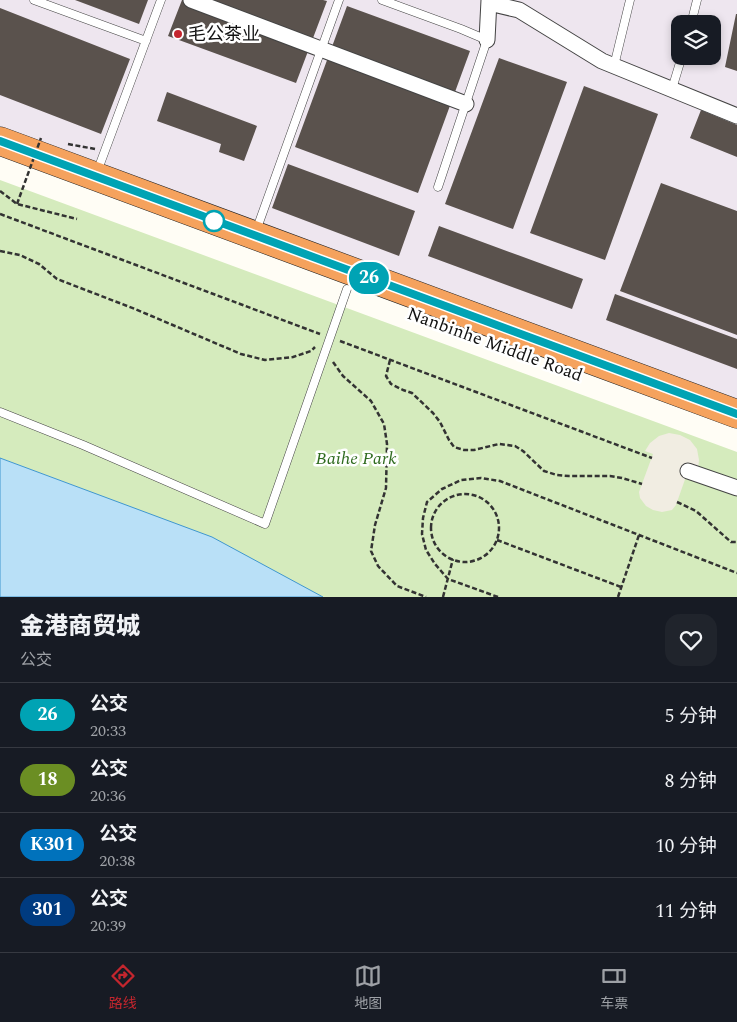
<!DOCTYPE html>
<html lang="zh">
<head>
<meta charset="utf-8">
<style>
  body { margin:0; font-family:Spectral,"Noto Sans SC",serif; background:#20242c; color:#f1f3f6; height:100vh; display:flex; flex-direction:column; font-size:19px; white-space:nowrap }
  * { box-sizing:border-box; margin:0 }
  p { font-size:16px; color:#9ea1a6 }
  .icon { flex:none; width:28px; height:28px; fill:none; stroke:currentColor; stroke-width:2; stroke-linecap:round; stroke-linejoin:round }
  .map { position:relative; height:597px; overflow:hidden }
  .sheet { display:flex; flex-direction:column; background:#171b24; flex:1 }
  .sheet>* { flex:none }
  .badge { padding:0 10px; border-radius:16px; font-size:18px; line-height:32px }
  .buttons { position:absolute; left:671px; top:15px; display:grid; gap:10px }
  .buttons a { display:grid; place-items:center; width:50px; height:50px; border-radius:10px; background:#171b24; box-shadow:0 2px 8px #0003; font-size:25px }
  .map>.badge { position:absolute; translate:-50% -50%; box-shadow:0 0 0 2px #fff }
  .round { display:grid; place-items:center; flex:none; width:52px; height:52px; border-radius:15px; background:#20242c }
  .headline { display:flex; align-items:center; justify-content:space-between; height:85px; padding:0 20px }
  h1 { font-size:24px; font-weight:800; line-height:38px }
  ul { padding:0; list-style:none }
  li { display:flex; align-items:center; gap:15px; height:65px; padding:0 20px; border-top:1px solid #363941 }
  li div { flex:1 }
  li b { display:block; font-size:19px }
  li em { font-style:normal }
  li .badge { min-width:55px; font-weight:700; text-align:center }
  .tab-bar { display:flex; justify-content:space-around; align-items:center; height:70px; border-top:1px solid #363941; background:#171b24; font-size:14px; color:#9ea1a6 }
  .tab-bar a { display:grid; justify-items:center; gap:2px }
  .tab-bar .active { color:#c4262e }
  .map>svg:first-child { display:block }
</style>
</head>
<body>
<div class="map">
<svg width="737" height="597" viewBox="0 0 737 597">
  <rect width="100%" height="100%" fill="#fffdf5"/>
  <path fill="#eee6ef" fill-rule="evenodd" d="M0,0H737V402L0,151ZM680,24H712V56H680Z"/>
  <path fill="#d5ebbd" d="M0,180L737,452V597H323L75,486L0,458Z"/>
  <path fill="#f1ede2" d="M669,433L680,435L690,440L697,449L699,460L698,470L689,468L676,505L672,510L662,512L653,510L646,506L640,498L639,492L653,454L645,451L650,443L659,436Z"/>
  <path fill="#b9e0f7" stroke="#3f96cf" d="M0,458L212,537L323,597H0Z"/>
  <path fill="#5a524d" d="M75,0H148L139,24Z
    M182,0H323L327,1L296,83L168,36Z
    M347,6L470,51L418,193L295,147Z
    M0,8L130,59L101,134L0,95Z
    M736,14H737V71L725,67Z
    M499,58L567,82L513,229L445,204Z
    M584,86L658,114L605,260L530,233Z
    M167,92L257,126L244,161L219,152L221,144L157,121Z
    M701,110L737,125V157L690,138Z
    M288,164L415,211L399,256L272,208Z
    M661,183L737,211V335L620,291Z
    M439,226L583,279L572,309L428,256Z
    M615,294L737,339V369L606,320Z"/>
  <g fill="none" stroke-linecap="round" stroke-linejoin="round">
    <g stroke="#444" stroke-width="9">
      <path id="lane" d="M34,0L146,41
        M382,0L461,29L487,40L438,187
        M691,24L697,0
        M614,66L630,0
        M672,89L682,56
        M97,172L161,0
        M256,231L339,0
        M0,412L83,445L265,524L347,289"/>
    </g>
    <g stroke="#444" stroke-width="17">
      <path id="street" d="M191,0L466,104
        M489,3L519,10L602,61L737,116
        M487,40L489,0
        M688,471L737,488"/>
    </g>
    <g stroke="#222" stroke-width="29">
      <path id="highway" d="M0,141L737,414"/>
    </g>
    <path stroke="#333" stroke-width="2.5" stroke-dasharray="5 2.5" stroke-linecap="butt" d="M68,144L95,149
      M0,191L17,204L77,219
      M0,214L320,334
      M0,251L20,255L39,264L57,279L135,309L241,354L265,360L293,357L311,351L315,347
      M340,341L652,458
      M390,360L386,376L391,384L403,390L412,393L433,413L440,422L449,440L454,447L464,450H474L499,444L515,446L523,451L544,471L557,475L569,476H610L622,478L642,484
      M333,362L343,376L371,401L384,424L387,444L386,488L375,525L371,551L378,566L397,586L426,597
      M431 528a34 34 0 1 1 68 0a34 34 0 1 1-68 0Z
      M677,502L696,511L731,542H737
      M497,540L621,587
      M443,597L453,559
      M498,597L448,579L435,564L426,550L422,534L423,518L427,502L442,489L461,480L481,478L500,481L737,573
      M618,597L639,535"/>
    <use href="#lane" stroke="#fff" stroke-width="8"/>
    <use href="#street" stroke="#fff" stroke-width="15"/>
    <use href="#highway" stroke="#f5a25d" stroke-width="28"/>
    <path stroke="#333" stroke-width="2.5" stroke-dasharray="5 2.5" stroke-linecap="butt" d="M17,204L41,138"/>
  </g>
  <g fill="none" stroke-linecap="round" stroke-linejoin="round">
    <g stroke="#fff" stroke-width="11">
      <path id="line" d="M0,141L737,414"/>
    </g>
    <use href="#line" stroke="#00a3b4" stroke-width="8"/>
  </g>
  <circle fill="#c4262e" stroke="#fff" stroke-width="2" cx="178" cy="34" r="5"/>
  <circle fill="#fff" stroke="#00a3b4" stroke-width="2.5" cx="214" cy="221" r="10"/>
  <g text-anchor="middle" stroke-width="5" stroke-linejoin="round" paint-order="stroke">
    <g font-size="18" fill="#111" stroke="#fff" text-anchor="start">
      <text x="188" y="40">毛公茶业</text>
    </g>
    <g font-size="18" fill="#111" stroke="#fff">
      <text transform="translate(495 344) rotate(20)" y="6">Nanbinhe Middle Road</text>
    </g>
    <g font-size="18" font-style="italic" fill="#2f6b1f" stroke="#fff">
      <text x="356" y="464">Baihe Park</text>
    </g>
  </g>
</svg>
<div class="buttons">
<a><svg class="icon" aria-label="layers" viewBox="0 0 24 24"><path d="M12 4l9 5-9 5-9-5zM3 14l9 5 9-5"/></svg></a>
</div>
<b class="badge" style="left:369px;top:278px;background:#00a3b4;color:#fff">26</b>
</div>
<section class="sheet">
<div class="headline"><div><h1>金港商贸城</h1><p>公交</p></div><a class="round"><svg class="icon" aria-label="heart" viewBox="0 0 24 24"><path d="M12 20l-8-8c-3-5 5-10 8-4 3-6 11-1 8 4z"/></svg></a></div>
<ul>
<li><span class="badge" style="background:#00a3b4;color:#fff">26</span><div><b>公交</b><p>20:33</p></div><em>5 分钟</em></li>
<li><span class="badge" style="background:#6b8e23;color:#fff">18</span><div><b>公交</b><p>20:36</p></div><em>8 分钟</em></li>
<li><span class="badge" style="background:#0072bc;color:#fff">K301</span><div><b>公交</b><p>20:38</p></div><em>10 分钟</em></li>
<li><span class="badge" style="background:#003b80;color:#fff">301</span><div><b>公交</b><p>20:39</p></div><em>11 分钟</em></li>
</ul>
</section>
<nav class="tab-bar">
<a class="active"><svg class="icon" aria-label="directions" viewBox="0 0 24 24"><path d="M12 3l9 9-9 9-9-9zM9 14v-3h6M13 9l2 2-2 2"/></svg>路线</a>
<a><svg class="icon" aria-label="map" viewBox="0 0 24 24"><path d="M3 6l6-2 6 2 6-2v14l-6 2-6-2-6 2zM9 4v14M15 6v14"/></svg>地图</a>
<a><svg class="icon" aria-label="tickets" viewBox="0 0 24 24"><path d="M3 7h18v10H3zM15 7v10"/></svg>车票</a>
</nav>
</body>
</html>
